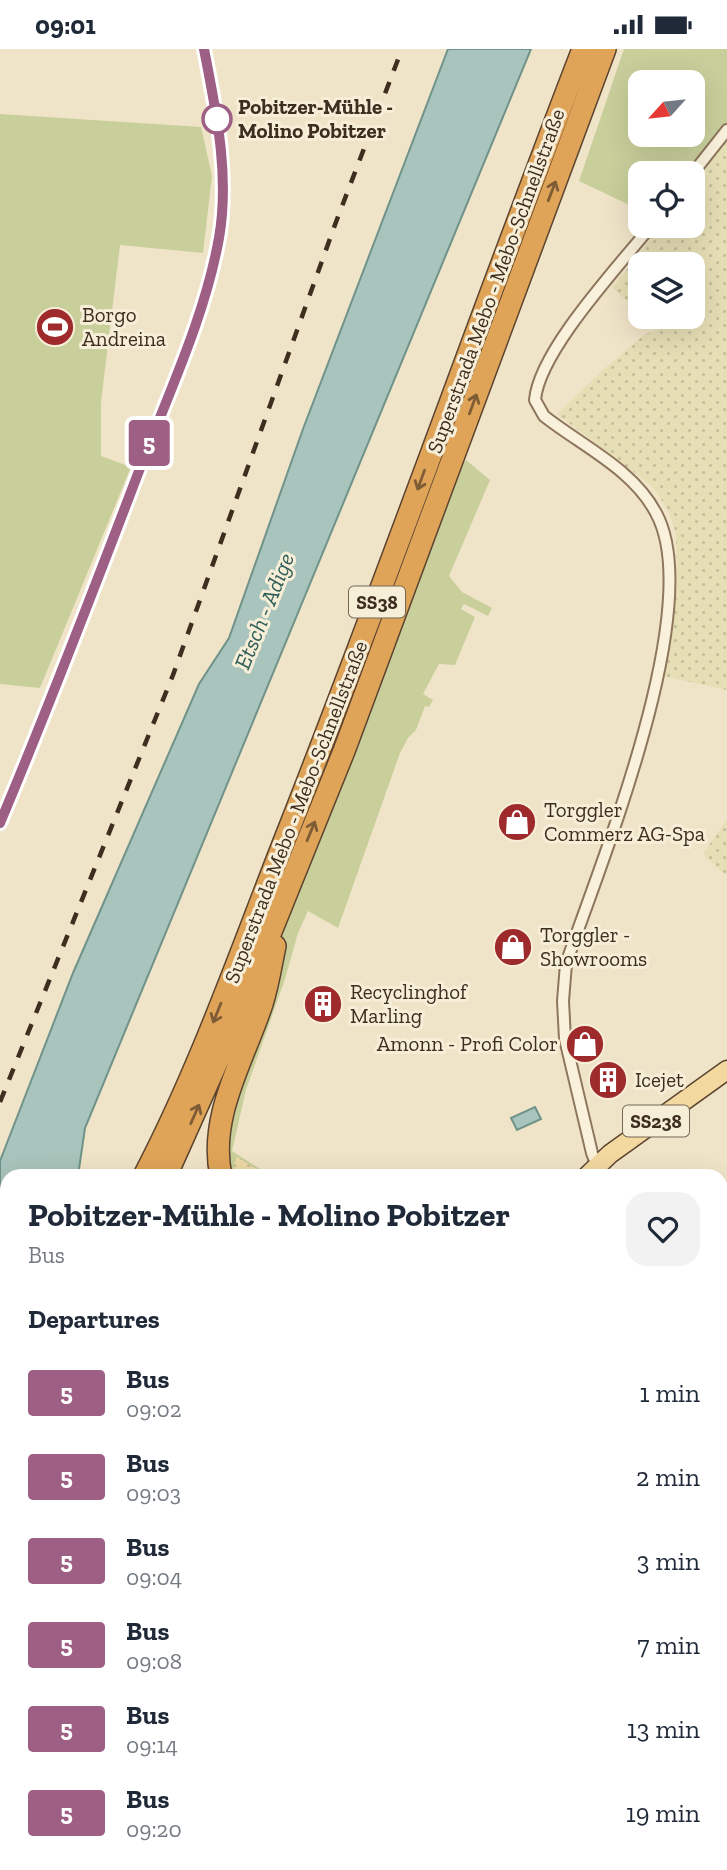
<!DOCTYPE html>
<html lang="en">
<head>
<meta charset="utf-8">
<style>
  body { margin:0; font-family:"Zilla Slab",serif; background:#f2f2f3; color:#1f2937; height:100vh; display:flex; flex-direction:column; font-size:26px; white-space:nowrap }
  * { box-sizing:border-box; margin:0 }
  p { font-size:23px; color:#747a83 }
  .icon { flex:none; width:38px; height:38px; fill:none; stroke:currentColor; stroke-width:2; stroke-linecap:round; stroke-linejoin:round }
  .map { position:relative; flex:1; overflow:hidden }
  .drawer { position:absolute; left:0px; top:1120px; width:728px; height:702px; display:flex; flex-direction:column; background:#fff; border-radius:21px 21px 0 0; box-shadow:0 7px 28px #0002 }
  .drawer>* { flex:none }
  .badge { padding:0 14px; border-radius:5px; font-size:24px; line-height:46px }
  .needle { width:46px; rotate:243deg }
  .tools { position:absolute; left:628px; top:21px; display:grid; gap:14px }
  .tools a { display:grid; place-items:center; width:77px; height:77px; border-radius:14px; background:#fff; box-shadow:0 7px 28px #0002; font-size:35px }
  .map>.badge { position:absolute; translate:-50% -50%; box-shadow:0 0 0 4px #fff }
  h2 { padding:0 28px; font-size:26px; line-height:63px }
  .round { display:grid; place-items:center; flex:none; width:74px; height:74px; border-radius:21px; background:#f2f2f3 }
  .overview { display:flex; align-items:center; justify-content:space-between; height:119px; padding:0 28px }
  h1 { font-size:33px; font-weight:700; line-height:52px }
  ul { padding:0; list-style:none }
  li { display:flex; align-items:center; gap:21px; height:84px; padding:0 28px }
  li div { flex:1 }
  li b { display:block; font-size:26px }
  li em { font-style:normal }
  li .badge { min-width:77px; font-weight:700; text-align:center }
  .status { display:flex; justify-content:space-between; align-items:center; height:49px; padding:0 35px; background:#fff; direction:ltr }
  .status svg { height:19px; fill:currentColor }
  .map>svg:first-child { display:block }
</style>
</head>
<body>
<div class="status"><b>09:01</b><svg viewBox="0 0 49 12"><path d="M0 12V9h3v3zM5 12V6h3v6zM10 12V3h3v9zM15 12V0h3v12zM26 1h20v11H26zM47 4h2v5h-2z"/></svg></div>
<div class="map">
<svg width="727" height="1821" viewBox="0 0 727 1821">
  <defs>
    <pattern id="farmland-dots" width="8" height="8" patternUnits="userSpaceOnUse" patternTransform="scale(1.75)"><rect width="8" height="8" fill="#e6deb5"/><path d="M2 2h.1M6 6h.1" fill="none" stroke="#c6bf9b" stroke-width="1.8" stroke-linecap="round"/></pattern>
    <pattern id="sand-dots" width="8" height="8" patternUnits="userSpaceOnUse" patternTransform="scale(1.75)"><rect width="8" height="8" fill="#ecd9a5"/><path d="M2 2h.1M6 6h.1" fill="none" stroke="#cbbb8e" stroke-width="1.8" stroke-linecap="round"/></pattern>
  </defs>
  <rect width="100%" height="100%" fill="#f0e4c8"/>
  <path fill="url(#farmland-dots)" d="M727,92V641L663,627L677,537L676,485L669,463L653,438L557,365L604,320L645,285L659,280L646,268H693V215H640V263L612,239L661,177H693V135Z
    M727,770V827L703,805Z
    M727,1409V1759L721,1756L723,1724H721V1418Z
    M7,1727V1815H82L86,1821H0V1731Z
    M206,1815H412L416,1821H211Z"/>
  <path fill="#c9cf9b" fill-rule="evenodd" d="M624,0H727V74L689,124H640V161L579,132ZM640,33H693V86H640Z
    M0,65L201,78L212,127L203,204L120,196L101,353V407L131,418L40,639L0,635Z
    M466,411L490,431L449,527L462,543L492,559L488,567L464,555L461,560L475,568L455,616L439,615L423,645L433,651L429,658L425,657L416,681L408,689L400,704L338,879L308,862L298,884L285,930L246,1041L232,1102L271,1127H221L218,1115L285,846L456,424Z
    M721,1328L727,1336V1409L721,1418Z
    M721,1756L727,1759V1821H593V1815H721Z
    M481,1815H548L542,1821H469Z"/>
  <path fill="url(#sand-dots)" d="M237,1108L268,1127H234V1115Z"/>
  <path fill="#a9c4bc" stroke="#6f938a" stroke-width="2" d="M448,0H531L85,1079L78,1127H7V1337L0,1367V1112L73,924L199,635L229,589L303,380Z
    M535,1058L541,1070L517,1081L511,1069Z"/>
  <g fill="none" stroke-linecap="round" stroke-linejoin="round">
    <path stroke="#6f938a" stroke-width="4.5" d="M721,1332L727,1341"/>
    <g stroke="#8d765c" stroke-width="14">
      <path id="street" d="M693,124L727,81
        M0,774C50,654 97,531 144,409C171,337 205,265 219,189C231,126 216,62 204,0
        M597,1117L592,1104L565,990L563,952L566,915C600,815 707,557 656,464C633,420 582,397 544,367L535,351C539,302 619,217 651,177"/>
    </g>
    <g stroke="#6f573f" stroke-width="19">
      <path id="secondary" d="M721,1294L727,1295"/>
    </g>
    <g stroke="#5b4430" stroke-width="21">
      <path id="primary" d="M587,1127L610,1105L727,1021
        M0,1676L7,1668"/>
    </g>
    <g stroke="#5b4430" stroke-width="24">
      <path id="highway" d="M144,1127C202,1016 243,896 289,780C391,521 483,259 583,0
        M166,1127L230,984L344,702L605,0
        M221,1127C208,1068 244,1010 262,955C268,936 271,916 275,897
        M0,1366L7,1357
        M0,1400L7,1390"/>
    </g>
    <use href="#street" stroke="#faf1dc" stroke-width="10"/>
    <use href="#secondary" stroke="#faf1dc" stroke-width="16"/>
    <use href="#primary" stroke="#f3d9a0" stroke-width="18"/>
    <use href="#highway" stroke="#e0a458" stroke-width="21"/>
    <path stroke="#3d2e20" stroke-width="4.5" stroke-dasharray="12 12" stroke-linecap="butt" d="M0,1053L173,626L336,173L402,0"/>
  </g>
  <defs><path id="oneway-shaft" d="M-6 0H5M1.5-3L5.5 0L1.5 3" fill="none" stroke-width="1.6" stroke-linecap="round" stroke-linejoin="round" transform="scale(1.75)"/></defs>
  <g stroke="#7e5d36">
    <use href="#oneway-shaft" transform="translate(552 142) rotate(-69)"/>
    <use href="#oneway-shaft" transform="translate(473 355) rotate(-70)"/>
    <use href="#oneway-shaft" transform="translate(421 431) rotate(110)"/>
    <use href="#oneway-shaft" transform="translate(311 782) rotate(-68)"/>
    <use href="#oneway-shaft" transform="translate(217 964) rotate(112)"/>
    <use href="#oneway-shaft" transform="translate(195 1065) rotate(-66)"/>
  </g>
  <g fill="none" stroke-linecap="round" stroke-linejoin="round">
    <g stroke="#fff" stroke-width="16">
      <path id="line" d="M0,774C50,655 96,535 142,414C170,341 205,267 219,189C230,126 216,62 204,0"/>
    </g>
    <use href="#line" stroke="#9e5f84" stroke-width="10"/>
  </g>
  <defs>
    <g id="stadium-disc" transform="scale(2.0125)"><circle r="9.5" fill="#9e2a2b" stroke="#f7eed8"/><path d="M0-5a6.5 5 0 1 0 0 10a6.5 5 0 1 0 0-10ZM-3.5-1.8h7v3.6h-7Z" fill="#fff"/></g>
    <g id="shop-disc" transform="scale(2.0125)"><circle r="9.5" fill="#9e2a2b" stroke="#f7eed8"/><path d="M-5-2.5h2.3a2.7 3.5 0 0 1 5.4 0H5L5.5 6h-11ZM-1.5-2.5h3a1.5 2.3 0 0 0-3 0Z" fill="#fff"/></g>
    <g id="building-disc" transform="scale(2.0125)"><circle r="9.5" fill="#9e2a2b" stroke="#f7eed8"/><path d="M-4-6H4V6H1V3H-1V6H-4ZM-2.5-4.3h1.7v1.8h-1.7ZM.8-4.3h1.7v1.8H.8ZM-2.5-1h1.7V.8h-1.7ZM.8-1h1.7V.8H.8Z" fill="#fff"/></g>
  </defs>
  <g fill-rule="evenodd">
    <use href="#stadium-disc" x="55" y="278"/>
    <use href="#shop-disc" x="517" y="773"/>
    <use href="#shop-disc" x="513" y="898"/>
    <use href="#building-disc" x="323" y="955"/>
    <use href="#shop-disc" x="585" y="995"/>
    <use href="#building-disc" x="608" y="1031"/>
  </g>
  <circle fill="#fff" stroke="#9e5f84" stroke-width="3.5" cx="217" cy="70" r="14"/>
  <g text-anchor="middle" stroke-width="6" stroke-linejoin="round" paint-order="stroke">
    <g fill="#f7eed8" stroke="#756857" stroke-width="2">
      <rect x="349" y="537.5" width="56" height="31" rx="5"/>
      <rect x="623" y="1056.5" width="66" height="31" rx="5"/>
    </g>
    <g font-size="19" font-weight="bold" fill="#3d2e20">
      <text x="377" y="560">SS38</text>
      <text x="656" y="1079">SS238</text>
    </g>
    <g font-size="21" font-weight="bold" fill="#3d2e20" stroke="#f7eed8" text-anchor="start">
      <text x="238" y="65">Pobitzer-Mühle -<tspan x="238" dy="24">Molino Pobitzer</tspan></text>
    </g>
    <g font-size="21" fill="#3d2e20" stroke="#f7eed8">
      <text transform="translate(496 232) rotate(-70)" y="7">Superstrada Mebo - Mebo-Schnellstraße</text>
      <text transform="translate(296 763) rotate(-69)" y="7">Superstrada Mebo - Mebo-Schnellstraße</text>
    </g>
    <g font-size="21" fill="#3d2e20" stroke="#f7eed8" text-anchor="start">
      <text x="82" y="273">Borgo<tspan x="82" dy="24">Andreina</tspan></text>
      <text x="544" y="768">Torggler<tspan x="544" dy="24">Commerz AG-Spa</tspan></text>
      <text x="540" y="893">Torggler -<tspan x="540" dy="24">Showrooms</tspan></text>
      <text x="350" y="950">Recyclinghof<tspan x="350" dy="24">Marling</tspan></text>
      <text x="558" y="1002" text-anchor="end">Amonn - Profi Color</text>
      <text x="635" y="1038">Icejet</text>
    </g>
    <g font-size="23" font-style="italic" fill="#2f5d5a" stroke="#f7eed8">
      <text transform="translate(264 562) rotate(-68)" y="8">Etsch - Adige</text>
    </g>
  </g>
</svg>
<div class="tools">
<a><svg class="needle" viewBox="-14 -14 28 28"><path d="M0-13l5 13h-10z" fill="#e53935"/><path d="M0 13l5-13h-10z" fill="#747a83"/></svg></a>
<a><svg class="icon" aria-label="locate" viewBox="0 0 24 24"><circle cx="12" cy="12" r="6"/><path d="M12 2v4M12 18v4M2 12h4M18 12h4"/></svg></a>
<a><svg class="icon" aria-label="layers" viewBox="0 0 24 24"><path d="M12 4l9 5-9 5-9-5zM3 14l9 5 9-5"/></svg></a>
</div>
<b class="badge" style="left:149px;top:394px;background:#9e5f84;color:#fff">5</b>
<section class="drawer">
<div class="overview"><div><h1>Pobitzer-Mühle - Molino Pobitzer</h1><p>Bus</p></div><a class="round"><svg class="icon" aria-label="heart" viewBox="0 0 24 24"><path d="M12 20l-8-8c-3-5 5-10 8-4 3-6 11-1 8 4z"/></svg></a></div>
<h2>Departures</h2>
<ul>
<li><span class="badge" style="background:#9e5f84;color:#fff">5</span><div><b>Bus</b><p>09:02</p></div><em>1 min</em></li>
<li><span class="badge" style="background:#9e5f84;color:#fff">5</span><div><b>Bus</b><p>09:03</p></div><em>2 min</em></li>
<li><span class="badge" style="background:#9e5f84;color:#fff">5</span><div><b>Bus</b><p>09:04</p></div><em>3 min</em></li>
<li><span class="badge" style="background:#9e5f84;color:#fff">5</span><div><b>Bus</b><p>09:08</p></div><em>7 min</em></li>
<li><span class="badge" style="background:#9e5f84;color:#fff">5</span><div><b>Bus</b><p>09:14</p></div><em>13 min</em></li>
<li><span class="badge" style="background:#9e5f84;color:#fff">5</span><div><b>Bus</b><p>09:20</p></div><em>19 min</em></li>
</ul>
</section>
</div>
</body>
</html>
